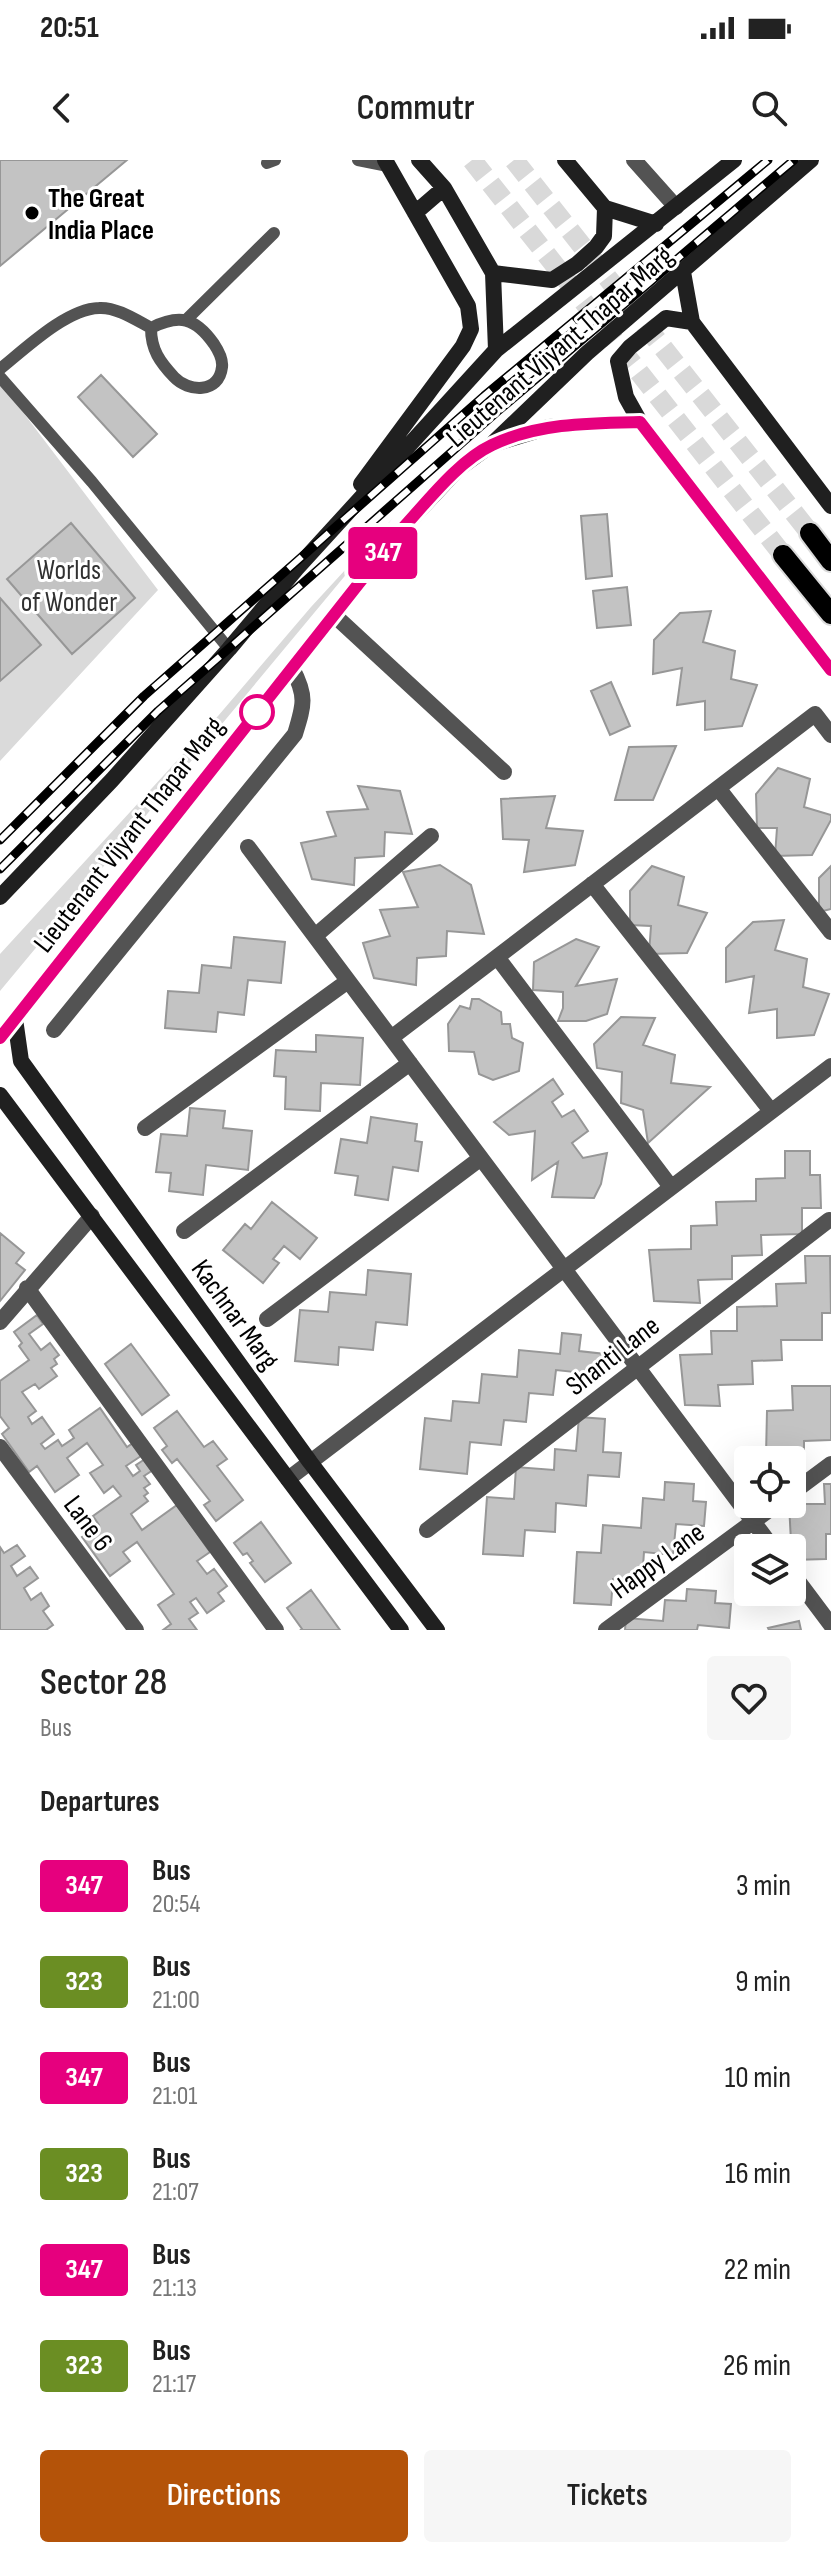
<!DOCTYPE html>
<html lang="en">
<head>
<meta charset="utf-8">
<style>
  body { margin:0; font-family:"Sofia Sans Condensed",sans-serif; background:#f6f6f6; color:#222; height:100vh; display:flex; flex-direction:column; font-size:30px; white-space:nowrap }
  * { box-sizing:border-box; margin:0 }
  p { font-size:26px; color:#767676 }
  .icon { flex:none; width:44px; height:44px; fill:none; stroke:currentColor; stroke-width:2; stroke-linecap:round; stroke-linejoin:round }
  .map { position:relative; height:1470px; overflow:hidden }
  .sheet { display:flex; flex-direction:column; background:#fff; flex:1 }
  .sheet>* { flex:none }
  .badge { padding:0 16px; border-radius:6px; font-size:28px; line-height:52px }
  .tools { position:absolute; left:734px; top:1286px; display:grid; gap:16px }
  .tools a { display:grid; place-items:center; width:72px; height:72px; border-radius:8px; background:#fff; box-shadow:0 8px 32px #0002; font-size:40px }
  .map>.badge { position:absolute; translate:-50% -50%; box-shadow:0 0 0 4px #fff }
  h2 { padding:0 40px; font-size:30px; line-height:72px }
  .round { display:grid; place-items:center; flex:none; width:84px; height:84px; border-radius:8px; background:#f6f6f6 }
  .head { display:flex; align-items:center; justify-content:space-between; height:136px; padding:0 40px }
  h1 { font-size:38px; font-weight:600; line-height:60px }
  .primary-button { display:flex; gap:16px; margin-top:auto; padding:16px 40px }
  .primary-button a { flex:1; height:92px; border-radius:8px; background:#b45309; color:#fff; font-size:32px; font-weight:600; line-height:92px; text-align:center }
  .primary-button a+a { background:#f6f6f6; color:#222 }
  ul { padding:0; list-style:none }
  li { display:flex; align-items:center; gap:24px; height:96px; padding:0 40px }
  li div { flex:1 }
  li b { display:block; font-size:30px }
  li em { font-style:normal }
  li .badge { min-width:88px; font-weight:700; text-align:center }
  .status { display:flex; justify-content:space-between; align-items:center; height:56px; padding:0 40px; background:#fff; direction:ltr }
  .status svg { height:22px; fill:currentColor }
  header { display:flex; justify-content:space-between; align-items:center; height:104px; padding:0 40px; background:#fff; font-size:36px; font-weight:600 }
  .map>svg:first-child { display:block }
</style>
</head>
<body>
<div class="status"><b>20:51</b><svg viewBox="0 0 49 12"><path d="M0 12V9h3v3zM5 12V6h3v6zM10 12V3h3v9zM15 12V0h3v12zM26 1h20v11H26zM47 4h2v5h-2z"/></svg></div>
<header><svg class="icon" aria-label="back" viewBox="0 0 24 24"><path d="M15 5l-7 7 7 7"/></svg>Commutr<svg class="icon" aria-label="search" viewBox="0 0 24 24"><circle cx="10" cy="10" r="6"/><path d="M15 15l6 6"/></svg></header>
<div class="map">
<svg width="831" height="1470" viewBox="0 0 831 1470">
  <rect width="100%" height="100%" fill="#fff"/>
  <path fill="#dadada" d="M0,222L158,430L0,601Z
    M393,358L0,831V794L218,556L311,447Z"/>
  <path fill="#c3c3c3" stroke="#979797" stroke-width="2" d="M0,0H127L0,106Z
    M101,215L157,274L133,297L78,237Z
    M607,354L612,416L586,419L581,356Z
    M71,363L135,438L72,494L7,419Z
    M627,427L631,465L597,468L593,431Z
    M0,438L41,485L0,521Z
    M711,451L703,482L735,491L731,519L757,525L742,566L705,570V541L677,545L682,508L653,514L654,480L680,453Z
    M611,522L630,566L610,575L591,531Z
    M676,586L653,640H615L629,587Z
    M778,608L810,619L804,647L831,655V660L812,695L775,696L777,668H757L756,634Z
    M358,626L400,631L412,674L385,672L384,696L355,698L354,725L312,719L301,683L336,676L327,652L368,649Z
    M555,636L546,668L583,671L575,705L524,712L529,680L503,679L501,639Z
    M440,705L471,725L484,774L447,771L446,796L417,798L416,825L374,818L363,783L390,776L380,750L418,747L403,712Z
    M652,706L684,717L678,745L707,753L687,793L649,794L651,766L630,765V731Z
    M831,706V749L819,752V718Z
    M784,760L775,790L807,799L803,827L829,834L814,875L777,878V849L749,853L754,816L726,822V788L753,762Z
    M234,777L285,782L281,823L248,820L244,855L218,852L216,872L165,868L168,831L199,833L202,805L231,808Z
    M576,779L599,787L576,826L617,819L607,854L586,861H558L563,848V832L533,830L534,802Z
    M472,839H479L501,852L502,864H510L512,878L523,883L519,911L493,920L479,914L474,892L449,891L448,864L460,846L470,849Z
    M621,857L655,858L643,885L675,895L671,923L710,927L648,983L643,950L621,943L622,912L597,908L594,884Z
    M316,875L363,878L360,925L321,923L320,951L285,949L286,917L274,916L276,890L316,892Z
    M553,919L563,934L552,942L562,957L574,950L588,971L572,983L583,998L607,993L601,1024L594,1038L552,1037L558,1002L532,1020L535,971L509,975L494,962Z
    M190,948L225,951L223,968L252,971L248,1010L206,1005L203,1035L169,1031L171,1013L156,1012L161,974L187,976Z
    M371,957L417,964L415,981L422,982L418,1011L393,1007L388,1040L355,1035L358,1016L335,1013L341,979L367,983Z
    M785,991H810V1015H820L821,1048H802V1074L761,1075L762,1095L732,1096V1119L698,1120L700,1143L654,1141L649,1090L691,1089V1066L717,1065L716,1042L756,1041V1019L785,1018Z
    M272,1042L317,1078L300,1099L284,1086L273,1099L279,1103L263,1123L223,1090L245,1064L251,1069Z
    M0,1073L24,1093L16,1103L25,1110L0,1141Z
    M805,1096H830L831,1153H822V1180H781L782,1200L752,1201L753,1224L718,1225L720,1246L685,1245L680,1195L712,1194L711,1171H737V1147L777,1146L776,1124L806,1123Z
    M368,1110L411,1114L407,1165L376,1162L373,1190L339,1187L338,1205L295,1201L300,1150L328,1152L330,1132L366,1135Z
    M37,1155L43,1164L29,1174L41,1190L50,1183L59,1195L54,1199L57,1204L51,1208L57,1216L39,1229L35,1224L22,1232L36,1251L28,1257L32,1264L42,1257L54,1274L41,1284L45,1289L58,1280L62,1286L74,1278L69,1270L100,1248L127,1287L133,1283L141,1296L126,1306L133,1316L140,1311L136,1305L145,1299L153,1310L144,1316L150,1324L144,1328L148,1333L144,1336L148,1341L131,1354L142,1370L177,1345L210,1392L197,1401L207,1414L214,1409L227,1426L218,1433L224,1441L207,1453L196,1438L190,1442L198,1453L189,1459L197,1470H163L171,1464L158,1445L174,1434L137,1382L123,1392L130,1401L110,1416L82,1377L99,1365L93,1356L121,1336L113,1326L104,1333L90,1313L103,1305L87,1283L67,1298L79,1315L55,1332L37,1306L29,1312L2,1274L9,1268L0,1256V1221L29,1200L19,1186L22,1183L14,1172Z
    M562,1173L581,1175L579,1191L605,1194L603,1215L556,1210L553,1235L529,1233L526,1262L504,1260L501,1285L470,1282L467,1314L420,1309L425,1258L451,1261L453,1241L479,1243L482,1214L517,1217L519,1190L560,1194Z
    M131,1184L169,1235L142,1255L105,1204Z
    M792,1226H831V1280L804,1281V1296L766,1295L767,1251L793,1250Z
    M177,1251L204,1287L213,1281L227,1299L217,1306L243,1340L216,1361L204,1345L210,1341L177,1299L172,1303L162,1290L167,1286L154,1268Z
    M579,1257L605,1259L603,1292L621,1293L619,1317L588,1315L586,1346L556,1343L555,1372L525,1370L523,1396L483,1394L487,1337L514,1339L516,1307L554,1310L555,1289L576,1291Z
    M665,1322L694,1324L693,1341L706,1342L704,1366L676,1364L673,1395L644,1392L642,1421L613,1419L611,1445L574,1443L577,1392L601,1393L603,1365L641,1368L643,1338L664,1340Z
    M824,1324H831V1374H826V1399L792,1400L789,1344H825Z
    M261,1362L291,1403L265,1422L250,1403L253,1401L247,1393L243,1395L234,1383Z
    M17,1385L25,1396L11,1406L17,1416L30,1407L38,1418L24,1428L31,1440L41,1433L49,1446L43,1451L53,1465L46,1470H0V1387L4,1393Z
    M687,1429L716,1431L715,1443L731,1444L729,1468L698,1465L697,1470H625L626,1458L663,1461L665,1440L686,1441Z
    M311,1430L340,1470H300L302,1469L287,1448Z
    M799,1461L801,1470H769L768,1468Z"/>
  <g fill="none" stroke-linecap="round" stroke-linejoin="round">
    <path stroke="#d9d9d9" stroke-width="20" stroke-dasharray="20 10" stroke-linecap="butt" d="M472,0L783,395
      M514,0L810,373"/>
    <g stroke="#dbdbdb" stroke-width="24">
      <path id="primary" d="M810,373L831,401
        M783,395L831,454"/>
    </g>
    <path stroke="#535353" stroke-width="12" d="M358,0L388,6
      M267,3L275,0
      M186,160L274,73
      M0,209C25,189 66,149 99,148C117,147 136,160 151,168C151,190 160,202 174,217C188,232 219,234 222,207C223,199 218,190 214,184C195,157 179,154 151,168
      M0,217L92,322L229,489"/>
    <path stroke="#535353" stroke-width="16" d="M634,0L676,47
      M334,455L504,612
      M718,628L831,772
      M248,687L773,1388
      M592,724L771,951
      M315,776L431,676
      M497,797L671,1027
      M54,870L295,574C304,545 307,536 292,508
      M391,878L815,554L831,575
      M145,968L348,821
      M184,1071L410,903
      M27,1128L276,1470
      M267,1159L481,998
      M0,1162L92,1056
      M0,1287L136,1470
      M288,1319L831,906
      M792,1333L831,1304
      M427,1370L829,1060
      M792,1413L831,1465
      M606,1470L777,1344"/>
    <path stroke="#202020" stroke-width="16" d="M419,0L444,28L493,113L496,190
      M565,0L605,48L656,64
      M415,53L444,28
      M683,112L692,162L831,346
      M493,113L552,120L577,104L596,87L604,76L605,48
      M640,262L626,237L618,201L630,187L666,158L692,162
      M497,283L549,267L597,263L640,262L831,510
      M361,324L463,186L471,169L468,146L385,0
      M0,737L112,620L229,489L297,408L496,190L734,0
      M15,859L21,901L310,1302L437,1470
      M0,878L401,370L458,309L491,285L587,193L811,0
      M0,935L401,1470"/>
    <use href="#primary" stroke="#000" stroke-width="20"/>
    <g stroke="#000" stroke-width="9">
      <path id="rail" d="M0,680L144,536L484,236L768,0
        M0,709L158,551L498,251L794,0"/>
    </g>
    <use href="#rail" stroke="#fff" stroke-width="6" stroke-dasharray="18" stroke-linecap="butt"/>
  </g>
  <g fill="none" stroke-linecap="round" stroke-linejoin="round">
    <g stroke="#fff" stroke-width="18">
      <path id="line" d="M0,878L401,370C427,342 458,301 492,285C538,263 590,263 640,262L831,510"/>
    </g>
    <use href="#line" stroke="#e6007e" stroke-width="12"/>
  </g>
  <circle fill="#000" stroke="#fff" stroke-width="3" cx="32" cy="53" r="8"/>
  <circle fill="#fff" stroke="#e6007e" stroke-width="4" cx="257" cy="552" r="16"/>
  <g text-anchor="middle" stroke-width="6" stroke-linejoin="round" paint-order="stroke">
    <g font-size="28" font-weight="bold" fill="#000" stroke="#fff" text-anchor="start">
      <text x="48" y="47">The Great<tspan x="48" dy="32">India Place</tspan></text>
    </g>
    <g font-size="28" fill="#000" stroke="#fff">
      <text transform="translate(559 186) rotate(-41)" y="10">Lieutenant Vijyant Thapar Marg</text>
      <text transform="translate(128 674) rotate(-52)" y="10">Lieutenant Vijyant Thapar Marg</text>
      <text transform="translate(236 1154) rotate(54)" y="10">Kachnar Marg</text>
      <text transform="translate(612 1195) rotate(-38)" y="10">Shanti Lane</text>
      <text transform="translate(89 1363) rotate(53)" y="10">Lane 6</text>
      <text transform="translate(657 1400) rotate(-36)" y="10">Happy Lane</text>
    </g>
    <g font-size="28" fill="#313131" stroke="#fff">
      <text x="69" y="419">Worlds<tspan x="69" dy="32">of Wonder</tspan></text>
    </g>
  </g>
</svg>
<div class="tools">
<a><svg class="icon" aria-label="locate" viewBox="0 0 24 24"><circle cx="12" cy="12" r="6"/><path d="M12 2v4M12 18v4M2 12h4M18 12h4"/></svg></a>
<a><svg class="icon" aria-label="layers" viewBox="0 0 24 24"><path d="M12 4l9 5-9 5-9-5zM3 14l9 5 9-5"/></svg></a>
</div>
<b class="badge" style="left:383px;top:393px;background:#e6007e;color:#fff">347</b>
</div>
<section class="sheet">
<div class="head"><div><h1>Sector 28</h1><p>Bus</p></div><a class="round"><svg class="icon" aria-label="heart" viewBox="0 0 24 24"><path d="M12 20l-8-8c-3-5 5-10 8-4 3-6 11-1 8 4z"/></svg></a></div>
<h2>Departures</h2>
<ul>
<li><span class="badge" style="background:#e6007e;color:#fff">347</span><div><b>Bus</b><p>20:54</p></div><em>3 min</em></li>
<li><span class="badge" style="background:#6b8e23;color:#fff">323</span><div><b>Bus</b><p>21:00</p></div><em>9 min</em></li>
<li><span class="badge" style="background:#e6007e;color:#fff">347</span><div><b>Bus</b><p>21:01</p></div><em>10 min</em></li>
<li><span class="badge" style="background:#6b8e23;color:#fff">323</span><div><b>Bus</b><p>21:07</p></div><em>16 min</em></li>
<li><span class="badge" style="background:#e6007e;color:#fff">347</span><div><b>Bus</b><p>21:13</p></div><em>22 min</em></li>
<li><span class="badge" style="background:#6b8e23;color:#fff">323</span><div><b>Bus</b><p>21:17</p></div><em>26 min</em></li>
</ul>
<div class="primary-button"><a>Directions</a><a>Tickets</a></div>
</section>
</body>
</html>
